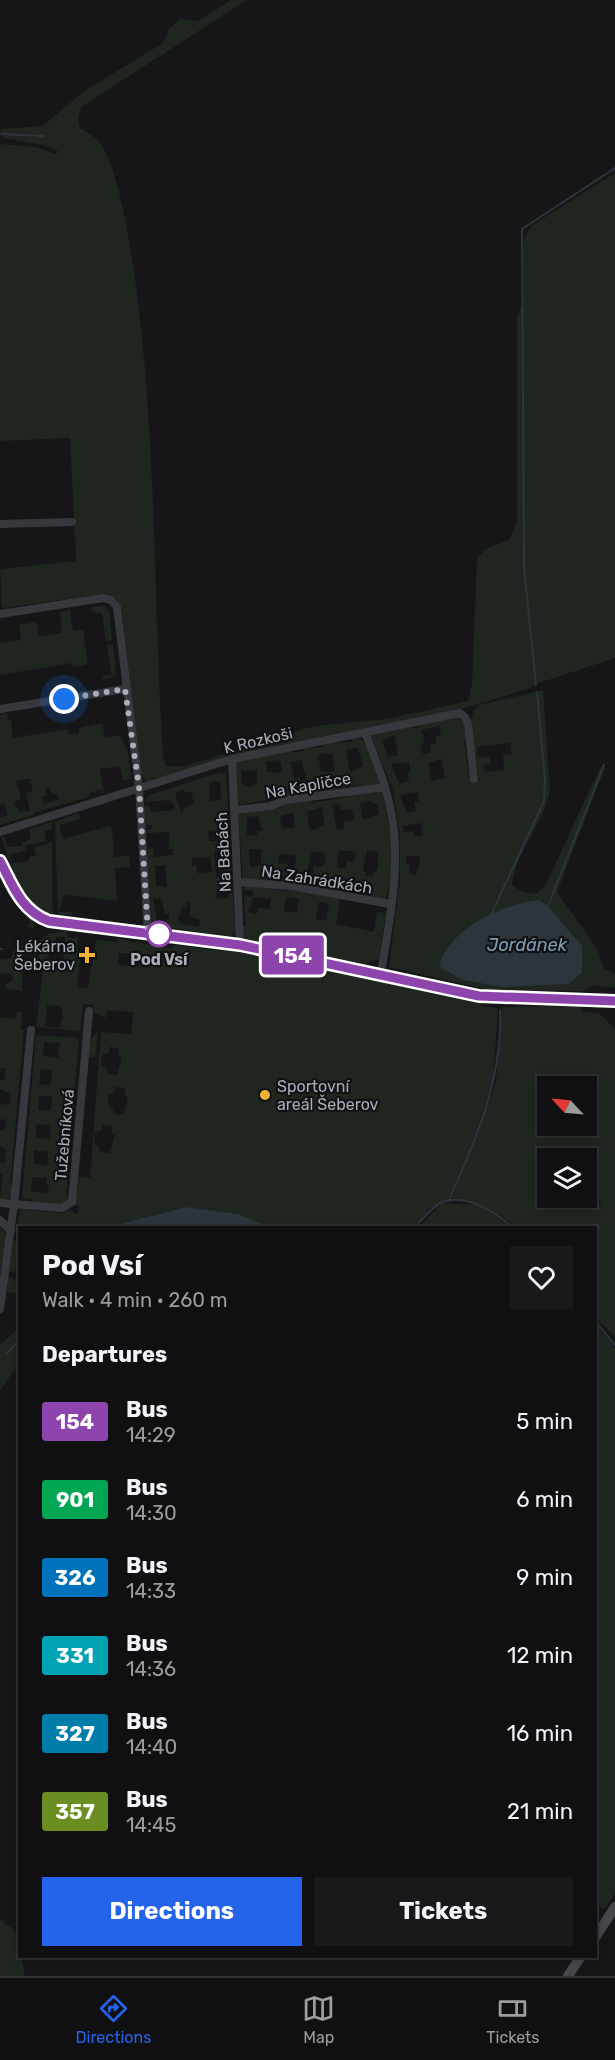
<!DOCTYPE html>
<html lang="en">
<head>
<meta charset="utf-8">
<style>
  body { margin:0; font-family:Rubik,sans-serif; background:#19191b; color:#f1f3f6; height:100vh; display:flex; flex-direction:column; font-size:22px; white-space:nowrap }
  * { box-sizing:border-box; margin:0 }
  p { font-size:20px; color:#9c9d9f }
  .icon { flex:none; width:33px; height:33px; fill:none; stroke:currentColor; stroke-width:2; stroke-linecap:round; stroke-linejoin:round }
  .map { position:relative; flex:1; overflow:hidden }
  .details { position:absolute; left:18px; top:1226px; width:579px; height:732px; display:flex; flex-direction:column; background:#101012; border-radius:0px; box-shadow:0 3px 9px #0003,0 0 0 2px #303032 }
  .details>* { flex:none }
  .badge { padding:0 12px; border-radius:4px; font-size:21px; line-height:39px }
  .needle { width:39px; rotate:296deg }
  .buttons { position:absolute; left:537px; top:1076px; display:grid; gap:12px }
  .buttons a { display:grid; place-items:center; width:60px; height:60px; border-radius:0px; background:#101012; box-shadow:0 3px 9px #0003,0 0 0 2px #303032; font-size:30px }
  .you { position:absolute; width:30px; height:30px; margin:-15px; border:4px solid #fff; border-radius:50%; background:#1a73e8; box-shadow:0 0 0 9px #1a73e833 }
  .map>.badge { position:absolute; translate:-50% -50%; box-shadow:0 0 0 3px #fff }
  h2 { padding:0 24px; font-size:22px; line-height:54px }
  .round { display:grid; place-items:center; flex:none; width:63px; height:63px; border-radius:0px; background:#19191b }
  .overview { display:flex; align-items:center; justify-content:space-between; height:102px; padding:0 24px }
  h1 { font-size:28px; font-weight:700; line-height:45px }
  .action { display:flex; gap:12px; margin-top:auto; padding:12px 24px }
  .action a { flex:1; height:69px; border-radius:0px; background:#2563eb; color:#fff; font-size:24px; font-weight:700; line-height:69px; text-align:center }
  .action a+a { background:#19191b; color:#f1f3f6 }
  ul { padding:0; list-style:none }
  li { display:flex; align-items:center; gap:18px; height:78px; padding:0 24px }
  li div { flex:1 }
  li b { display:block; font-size:22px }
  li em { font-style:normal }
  li .badge { min-width:66px; font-weight:700; text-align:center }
  .tab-bar { display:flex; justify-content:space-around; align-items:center; height:84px; border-top:2px solid #303032; background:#101012; font-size:16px; color:#9c9d9f }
  .tab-bar a { display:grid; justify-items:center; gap:3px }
  .tab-bar .on { color:#2563eb }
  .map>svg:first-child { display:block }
</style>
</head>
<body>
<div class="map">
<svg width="615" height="1976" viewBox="0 0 615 1976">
  <rect width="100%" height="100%" fill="#161618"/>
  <path fill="#1e261f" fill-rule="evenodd" d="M231,0H247L81,107L78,118L80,128C87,133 97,137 101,144C119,173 129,238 134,272C157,432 153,595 163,757L166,766H185L314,726L387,719L468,701L472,683L477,558L486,549L510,539L517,520V316C535,287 508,249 534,224L615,173V658L539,683L525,690L451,712L276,746L161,778H152V781L147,782L140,774L122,609L117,599L104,594L2,608L0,569L76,561L70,438L0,441V144L36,147L56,154L58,151L43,145L3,138L0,129L42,126L86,90L163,43L169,29L180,19L198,21Z
    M103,606L109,610L112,640L106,641L102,613L92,612L91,607Z
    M70,610L73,631L83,630L88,664L73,667L72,663L0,675V643L21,640L19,625L36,622L39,637L62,633L60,612Z
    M113,644L116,676L103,680V676L112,675L107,645Z
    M543,690L550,790C544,824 516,851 512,885L522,892L536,894L545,886L600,768L606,765L557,892L598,950L604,968L615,974V988L593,985L583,991L489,990L389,967L400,880V836L393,790L370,734L408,725L414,728L420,727L421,722L454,716C467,720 465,728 467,739L464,740L469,778L479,780L471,719L474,710L480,705ZM439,726L441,735L436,737V743L430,745L431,752L423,754L420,745L425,743L421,730ZM394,735L398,755L388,757L382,740ZM510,743L512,754L503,755L504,770L485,772L484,765L491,764L490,757L478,758L477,747ZM442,759L445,778L432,781L428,763ZM409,762L411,771L407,772L409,781L399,784L391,764ZM417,792L419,801L414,802L416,811L407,813L400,795ZM421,823L423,835L414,836L413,831L404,833L403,826ZM406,856H419L420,863L416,875L409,874L410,864H406Z
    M7,713L8,720H11L13,738L68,729L69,734L79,733V728L103,723L104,738L120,735L128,752L131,779L123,781L120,766L100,769L104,794L102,789L96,791L97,796L95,791L90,793L89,797L35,812L33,815L0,825V818L8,815L4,803L0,804V721L1,714ZM24,779H30L33,791L26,793L30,811L20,812L14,803L21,798L16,781ZM49,787L52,794L57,793L59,799L44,804L42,797L47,796L45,788Z
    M358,737C368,744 383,776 377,786L376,784L370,785V787L367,785L352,786L238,805L235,761L290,748L292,753L303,751L305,748L324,747V743L351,742L352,738ZM358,748L363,766L350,772L346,750ZM332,753L335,771L321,772L318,755ZM280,760L282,770L277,773L267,772L266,762ZM301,760L307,780L300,781V778L294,779L291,762ZM257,770V783L250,787L242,784L241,771Z
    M221,772L226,775L235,934L230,937L158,926L152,920L147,849L153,848L154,857L173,855V849H167L170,846L166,843H170L169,832L146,833V830L152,829V825H145L144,806H150L151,812L175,810L174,803H171L170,800L144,802L149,795ZM220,781L221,800L210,801L209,782ZM184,790L185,793L191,791L194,804L183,808L184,811L181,812L175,793ZM223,830L224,841H209L208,831ZM221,851L225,854L226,875L216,878L214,852ZM210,857L212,872L197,873L196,865H192V858ZM155,866L165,865L167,887L156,886ZM217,889H228L229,898L215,899ZM161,898L165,914H169V920L157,921L153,899ZM187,902L191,903L189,916L200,920L199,927L180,924L178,915H181V907H186Z
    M382,791L391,837V879L386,900L369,897V894L277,880L275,883L267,880V883L262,880L243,879L238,812L280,808L282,804L309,799L313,803L346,797L347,794ZM372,801L373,804L377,803L379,814L363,820L360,803ZM340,804L341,810L352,809L354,820L343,822L344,828L337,830L332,805ZM322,807L325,825L310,831L307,812ZM293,813L295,827L282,829L280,816ZM258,816L262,831H257V835L247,836V817ZM249,849H261V866L250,867ZM339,850L356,852L354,862L347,861L346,868L337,867ZM367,850L378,851V869L373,872L372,877L366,876V872L363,871ZM312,851L324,853L326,860L322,867L314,866L313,873L307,872ZM279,854L296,856L295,867L289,869L286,863L278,864Z
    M78,813L80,819L59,825L63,839L109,826L112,828L114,857L129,856L130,867L115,868L117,899L115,901L68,895L63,896L59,912H72V916L58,914L55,822Z
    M52,822V829L45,831V842L25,845L26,850L10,855L12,863L27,862L30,856H36L34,848L52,842L53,917C31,912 19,890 11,870L13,869L1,838L4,837L8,847L22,846V843L30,840V829Z
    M0,874L20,907L33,920L34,929L26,926L30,922L8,894Z
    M244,885L287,891L290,888L384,906L386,907L340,899L336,924L374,932L377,912L386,913L379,959L364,964L245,939L243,938V926H246L244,896L252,897L253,891L243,890ZM254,897L271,899L270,909L258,908L257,914L248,912ZM286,897L299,899L297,913L284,911ZM319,902L329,904L326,921L316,919Z
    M67,931V937L78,938L77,950L81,951L77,987L88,988L96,940L117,942V937L132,942L172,948L174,945L227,951L229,948L326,967V971H329L330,967L335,973L346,975L347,971L427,988L481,1002L482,1006L498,1008L493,1081L466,1161L449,1198L429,1210L416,1227H275L271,1222L272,1227H268L239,1214L187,1207L108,1227H20L19,1233L17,1230L20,1209L62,1213L71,1210L75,1214L79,1212V1206L75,1205L79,1177L90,1178L101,1032L131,1034L133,1012L107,1010L106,1018L94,1013L93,1005L83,1004L80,1031L36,1027L43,972L38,963L40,940L48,934ZM56,937H65L63,961L49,960L47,942H55ZM119,953L139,954V967L118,965ZM47,1005L61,1006L63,1017L59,1028L45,1026ZM109,1047L119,1048V1056L122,1057L117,1075L107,1074V1069L101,1065L102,1055L109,1052ZM115,1087L125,1088V1096L128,1097L123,1115L113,1114V1109L108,1105V1095L115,1092ZM102,1125L112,1126V1134L115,1135L110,1153L100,1152V1148L94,1143L95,1133L102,1130Z
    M20,943L23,946L22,991L7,989L5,984L12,982L13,977L10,973L0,974V960L11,958L16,944Z
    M583,1006L580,1011L600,1014L615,1029V1337L596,1318V1227H515C496,1210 477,1203 452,1198L496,1082L502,1007ZM548,1086H586V1125H548ZM548,1158H586L587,1182L602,1204L599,1205L587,1189L586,1197H548Z
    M17,1012H22L21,1030H24L10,1185H13L10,1199L0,1201L3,1174L0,1173V1163H5L6,1150L0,1146V1130H5L6,1120L0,1119V1104L10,1105L11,1094L0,1089V1080H4L6,1069L0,1068V1017L16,1019Z
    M98,1032L95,1057H89L91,1038Z
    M36,1035L79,1038L66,1196H69L65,1205L32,1203V1199L22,1198ZM44,1042L60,1043L58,1058L43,1056ZM41,1069L52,1070L51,1085L39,1084ZM39,1096L52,1097L51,1111L38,1110ZM36,1124L51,1125L50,1139L36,1138ZM34,1150L48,1152L47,1165L34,1164ZM32,1177L46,1178V1184L49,1185L48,1193L31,1191Z
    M442,1203L479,1205L511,1227H419Z
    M0,1225L6,1235L0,1277Z
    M14,1239L19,1246V1265H16L15,1272L9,1271Z
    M8,1277L19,1281V1294L7,1292Z
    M596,1325L615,1348V1894L604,1910L596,1904Z
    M19,1328V1363L0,1391V1345Z
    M0,1920L15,1930L25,1976H0Z"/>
  <path fill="#2c353c" d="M539,900L548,906L582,946V973L568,984L502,987L463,980L439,967C448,929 502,904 539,900Z
    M187,1207L239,1214L268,1227H108Z"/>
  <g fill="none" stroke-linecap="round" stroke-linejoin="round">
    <path stroke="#2c353c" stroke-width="2" d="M0,134L43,136
      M536,685L524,567L522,229L615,168
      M548,906L604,765
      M491,915L544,801L545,780L537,692
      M0,949H2
      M449,1200C476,1140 503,1077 500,1010
      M415,1227C423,1219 432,1206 443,1202C466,1193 496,1213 512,1227
      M596,1322L615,1345
      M6,1354L20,1340"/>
    <path stroke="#37383d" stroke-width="8" d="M0,524L72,522
      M0,614L103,598L111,600L117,607L139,787L148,933
      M0,709L125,689
      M365,733C376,760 387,787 392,817C401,868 389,923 381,973
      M232,759L240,945
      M235,810L271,806L285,800L385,787
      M0,832L232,759L460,713L465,717L468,724L474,779
      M238,882L292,886L390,904
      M0,1203L62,1208L72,1202L89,1011
      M0,1220L11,1231
      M0,1309L14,1204L31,1030"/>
    <path stroke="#45474d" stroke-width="10" d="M0,861C12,885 21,911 49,921L240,945L479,996L615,1001
      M596,1936L615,1907
      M568,1976L581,1956"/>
  </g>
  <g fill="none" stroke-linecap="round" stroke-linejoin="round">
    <g stroke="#fff" stroke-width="14">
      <path id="line" d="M0,861C12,884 21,911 49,921L240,945L479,996L615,1001"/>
    </g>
    <use href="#line" stroke="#8e44ad" stroke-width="9"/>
    <path stroke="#a8adb8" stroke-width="6" stroke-dasharray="0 10.8" d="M64,699L125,689L139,787L148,933L159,934"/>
  </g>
  <circle fill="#fff" stroke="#8e44ad" stroke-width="3" cx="159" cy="934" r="12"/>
  <g fill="#f2b134" stroke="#111113" stroke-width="2">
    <path d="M84 946h6v6h6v6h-6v6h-6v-6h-6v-6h6z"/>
    <circle cx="265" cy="1095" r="6"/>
  </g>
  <g text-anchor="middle" stroke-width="4.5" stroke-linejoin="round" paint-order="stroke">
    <g font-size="16" fill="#a8adb8" stroke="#111113">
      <text transform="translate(258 740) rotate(-13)" y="6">K Rozkoši</text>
      <text transform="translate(308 785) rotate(-10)" y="6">Na Kapličce</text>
      <text transform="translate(223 852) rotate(-93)" y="6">Na Babách</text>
      <text transform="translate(317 879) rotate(9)" y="6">Na Zahrádkách</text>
      <text transform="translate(64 1135) rotate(-85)" y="6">Tužebníková</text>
    </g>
    <g font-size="16" fill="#a8adb8" stroke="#111113" text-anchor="end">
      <text x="75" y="952">Lékárna<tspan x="75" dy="18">Šeberov</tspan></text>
      <text x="277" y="1092" text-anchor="start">Sportovní<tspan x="277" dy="18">areál Šeberov</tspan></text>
    </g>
    <g font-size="16" font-weight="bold" fill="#a8adb8" stroke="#111113">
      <text x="159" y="965">Pod Vsí</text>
    </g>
    <g font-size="18" font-style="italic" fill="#7f9bb3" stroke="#111113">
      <text x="527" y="951">Jordánek</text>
    </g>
  </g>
</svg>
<div class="buttons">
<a><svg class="needle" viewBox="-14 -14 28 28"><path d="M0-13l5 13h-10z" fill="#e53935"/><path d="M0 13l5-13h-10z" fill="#9c9d9f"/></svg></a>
<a><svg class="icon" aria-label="layers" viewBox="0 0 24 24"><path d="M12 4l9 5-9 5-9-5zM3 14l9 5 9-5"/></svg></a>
</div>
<div class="you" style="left:64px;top:699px"></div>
<b class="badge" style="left:293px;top:955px;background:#8e44ad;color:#fff">154</b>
<section class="details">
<div class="overview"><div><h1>Pod Vsí</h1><p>Walk · 4 min · 260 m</p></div><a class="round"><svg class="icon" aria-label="heart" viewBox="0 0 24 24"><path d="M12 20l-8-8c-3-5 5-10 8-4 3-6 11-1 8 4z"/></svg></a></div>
<h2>Departures</h2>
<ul>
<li><span class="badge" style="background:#8e44ad;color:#fff">154</span><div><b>Bus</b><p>14:29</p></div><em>5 min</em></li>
<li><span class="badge" style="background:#00a651;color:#fff">901</span><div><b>Bus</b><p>14:30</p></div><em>6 min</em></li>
<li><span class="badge" style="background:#0072bc;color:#fff">326</span><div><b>Bus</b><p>14:33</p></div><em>9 min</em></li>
<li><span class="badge" style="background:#00a3b4;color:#fff">331</span><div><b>Bus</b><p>14:36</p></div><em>12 min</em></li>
<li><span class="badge" style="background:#007da8;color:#fff">327</span><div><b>Bus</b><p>14:40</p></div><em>16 min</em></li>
<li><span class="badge" style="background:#6b8e23;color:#fff">357</span><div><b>Bus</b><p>14:45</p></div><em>21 min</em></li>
</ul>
<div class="action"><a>Directions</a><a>Tickets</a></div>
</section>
</div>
<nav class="tab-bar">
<a class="on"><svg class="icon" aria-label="directions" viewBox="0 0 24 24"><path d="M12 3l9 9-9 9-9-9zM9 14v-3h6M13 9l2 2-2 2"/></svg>Directions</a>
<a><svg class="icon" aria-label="map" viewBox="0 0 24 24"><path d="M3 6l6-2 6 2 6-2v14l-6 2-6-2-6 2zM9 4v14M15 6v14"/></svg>Map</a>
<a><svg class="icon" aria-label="tickets" viewBox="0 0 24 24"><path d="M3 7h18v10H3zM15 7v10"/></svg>Tickets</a>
</nav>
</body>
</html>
